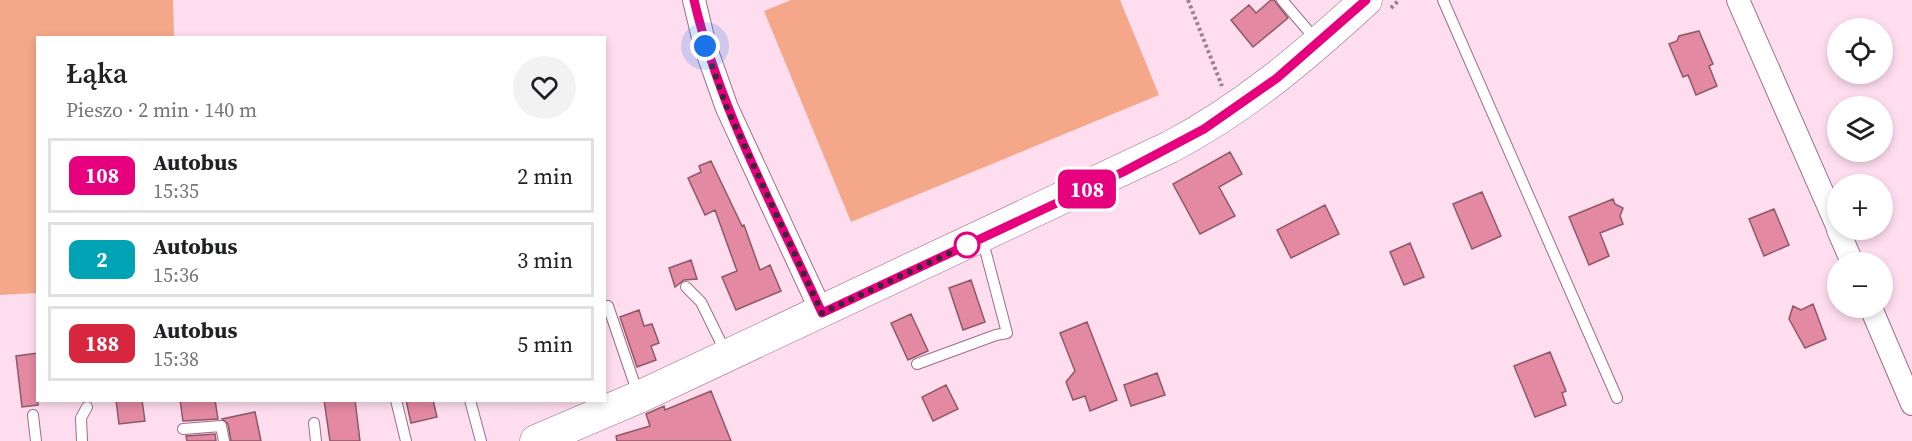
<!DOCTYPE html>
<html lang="pl">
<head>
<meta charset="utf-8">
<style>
  body { margin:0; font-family:"Source Serif 4",serif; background:#f2f2f2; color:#202124; height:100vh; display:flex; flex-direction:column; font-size:22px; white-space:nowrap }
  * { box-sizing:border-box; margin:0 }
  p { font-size:20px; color:#757577 }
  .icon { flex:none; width:33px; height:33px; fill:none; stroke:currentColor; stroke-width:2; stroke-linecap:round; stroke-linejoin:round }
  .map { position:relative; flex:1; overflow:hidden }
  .sheet { position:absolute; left:36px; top:36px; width:570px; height:366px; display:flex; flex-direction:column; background:#fff; border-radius:0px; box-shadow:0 3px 9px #0003 }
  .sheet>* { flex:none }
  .badge { padding:0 12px; border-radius:9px; font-size:21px; line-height:39px }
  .buttons { position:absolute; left:1827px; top:18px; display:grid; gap:12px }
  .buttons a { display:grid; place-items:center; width:66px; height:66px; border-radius:50%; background:#fff; box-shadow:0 3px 9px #0003; font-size:30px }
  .you { position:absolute; width:30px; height:30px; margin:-15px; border:4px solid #fff; border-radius:50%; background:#1a73e8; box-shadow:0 0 0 9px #1a73e833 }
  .map>.badge { position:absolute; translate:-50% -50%; box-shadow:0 0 0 3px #fff }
  .round { display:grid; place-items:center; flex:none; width:63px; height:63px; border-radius:32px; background:#f2f2f2 }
  .headline { display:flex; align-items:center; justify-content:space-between; height:102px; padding:0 30px }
  h1 { font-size:28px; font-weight:600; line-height:45px }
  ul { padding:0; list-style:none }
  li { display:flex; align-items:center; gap:18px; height:75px; margin:0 12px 9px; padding:0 18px; border:3px solid #e0e0e0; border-radius:0px }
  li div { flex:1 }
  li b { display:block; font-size:22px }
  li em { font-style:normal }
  li .badge { min-width:66px; font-weight:700; text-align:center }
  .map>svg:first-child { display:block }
</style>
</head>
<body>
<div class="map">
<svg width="1912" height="441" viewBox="0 0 1912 441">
  <rect width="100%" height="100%" fill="#feddef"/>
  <path fill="#f4a889" d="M0,0H173L174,37L38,38L37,293L0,295Z
    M791,0H1120L1159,95L851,222L764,11Z"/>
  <path fill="#e389a1" stroke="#8e5967" stroke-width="1.5" d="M1271,0H1274L1288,18L1253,47L1231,20L1249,5L1256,13Z
    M1699,31L1713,64L1709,66L1717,86L1696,95L1688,75L1683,77L1669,44L1677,41L1679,36Z
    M1230,152L1242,174L1219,187L1235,216L1200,234L1173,184Z
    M711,161L742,226L744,225L760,270L770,265L781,291L736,310L722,277L737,271L715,210L705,215L688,178L701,172L699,166Z
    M1482,192L1501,236L1472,249L1453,204Z
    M1613,199L1615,204L1623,208L1620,216L1623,224L1600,233L1609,256L1589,265L1569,217Z
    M1325,205L1339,234L1291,258L1277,230Z
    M1774,209L1789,245L1764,256L1749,219Z
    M1410,243L1424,277L1404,285L1390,252Z
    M691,260L697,279L684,280L675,287L669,268Z
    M971,280L985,322L963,330L949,288Z
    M1813,304L1826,339L1805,348L1789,319L1793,306L1801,310Z
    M639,310L644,326L652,324L659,343L651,346L656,360L637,367L620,317Z
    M911,314L928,351L908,360L891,323Z
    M1087,322L1117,400L1090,411L1085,396L1073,400L1066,382L1075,371L1060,333Z
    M1550,352L1566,391L1562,393L1566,405L1535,417L1514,366Z
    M38,353V405L22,407L16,356Z
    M1157,373L1165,395L1131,406L1124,385Z
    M946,385L958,409L933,421L922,397Z
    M711,391L731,441H617L616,436L650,426L646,414L664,406L665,410Z
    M116,400H142L145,421L119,424Z
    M180,400H215L218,419L183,421Z
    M324,400H355L360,441H330Z
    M406,400H433L437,417L411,423Z
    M255,412L261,441H231L228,424L222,419Z
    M215,434L216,441H187L186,436Z"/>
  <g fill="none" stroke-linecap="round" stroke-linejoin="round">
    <g stroke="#9d6d89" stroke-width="12">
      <path id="service" d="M1282,0L1317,41
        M1443,0L1617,398
        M686,287L701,302L727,355
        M608,306L638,394
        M917,364L996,335L1007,333L982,238
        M396,400L406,441
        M470,400L481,441
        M33,415L36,441
        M314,423L316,441
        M183,429L221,426L224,441
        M82,441L81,418L87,407"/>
    </g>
    <g stroke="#9d6d89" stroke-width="24">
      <path id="minor" d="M694,0L705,46L727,108L822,313
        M1738,0L1838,228
        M1838,230L1852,262
        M1871,308L1912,404"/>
    </g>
    <g stroke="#9d6d89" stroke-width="33">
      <path id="secondary" d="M536,441L639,397L1170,147C1244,108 1305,56 1366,0"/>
    </g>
    <path stroke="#9a808f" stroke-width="4" stroke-dasharray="3 3" stroke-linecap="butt" d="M1188,0L1222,86
      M1391,8L1399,0"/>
    <use href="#service" stroke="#fff" stroke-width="10"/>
    <use href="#minor" stroke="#fff" stroke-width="22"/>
    <use href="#secondary" stroke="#fff" stroke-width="32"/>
  </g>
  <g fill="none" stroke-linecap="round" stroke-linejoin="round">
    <g stroke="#fff" stroke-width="14">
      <path id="line" d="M694,0C720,111 775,209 822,313L1123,172L1204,129L1277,78L1366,0"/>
    </g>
    <use href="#line" stroke="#e6007e" stroke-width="9"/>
    <path stroke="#3c2834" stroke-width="6" stroke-dasharray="0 10.8" d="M705,46L727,108L822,313L967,245"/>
  </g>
  <circle fill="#fff" stroke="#e6007e" stroke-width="3" cx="967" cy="245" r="12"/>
</svg>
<div class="buttons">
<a><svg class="icon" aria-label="locate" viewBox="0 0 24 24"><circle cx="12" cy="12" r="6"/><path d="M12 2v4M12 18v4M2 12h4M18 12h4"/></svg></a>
<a><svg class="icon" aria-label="layers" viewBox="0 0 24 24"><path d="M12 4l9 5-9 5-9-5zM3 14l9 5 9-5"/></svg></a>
<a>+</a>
<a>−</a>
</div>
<div class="you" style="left:705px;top:46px"></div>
<b class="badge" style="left:1087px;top:189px;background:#e6007e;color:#fff">108</b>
<section class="sheet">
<div class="headline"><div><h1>Łąka</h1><p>Pieszo · 2 min · 140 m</p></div><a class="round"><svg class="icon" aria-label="heart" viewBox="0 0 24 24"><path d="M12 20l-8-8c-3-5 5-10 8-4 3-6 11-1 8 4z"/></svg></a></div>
<ul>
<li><span class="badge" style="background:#e6007e;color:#fff">108</span><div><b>Autobus</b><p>15:35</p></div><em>2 min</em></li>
<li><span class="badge" style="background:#00a3b4;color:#fff">2</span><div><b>Autobus</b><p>15:36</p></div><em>3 min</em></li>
<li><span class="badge" style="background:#d7263d;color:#fff">188</span><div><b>Autobus</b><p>15:38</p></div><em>5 min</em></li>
</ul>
</section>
</div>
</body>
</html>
